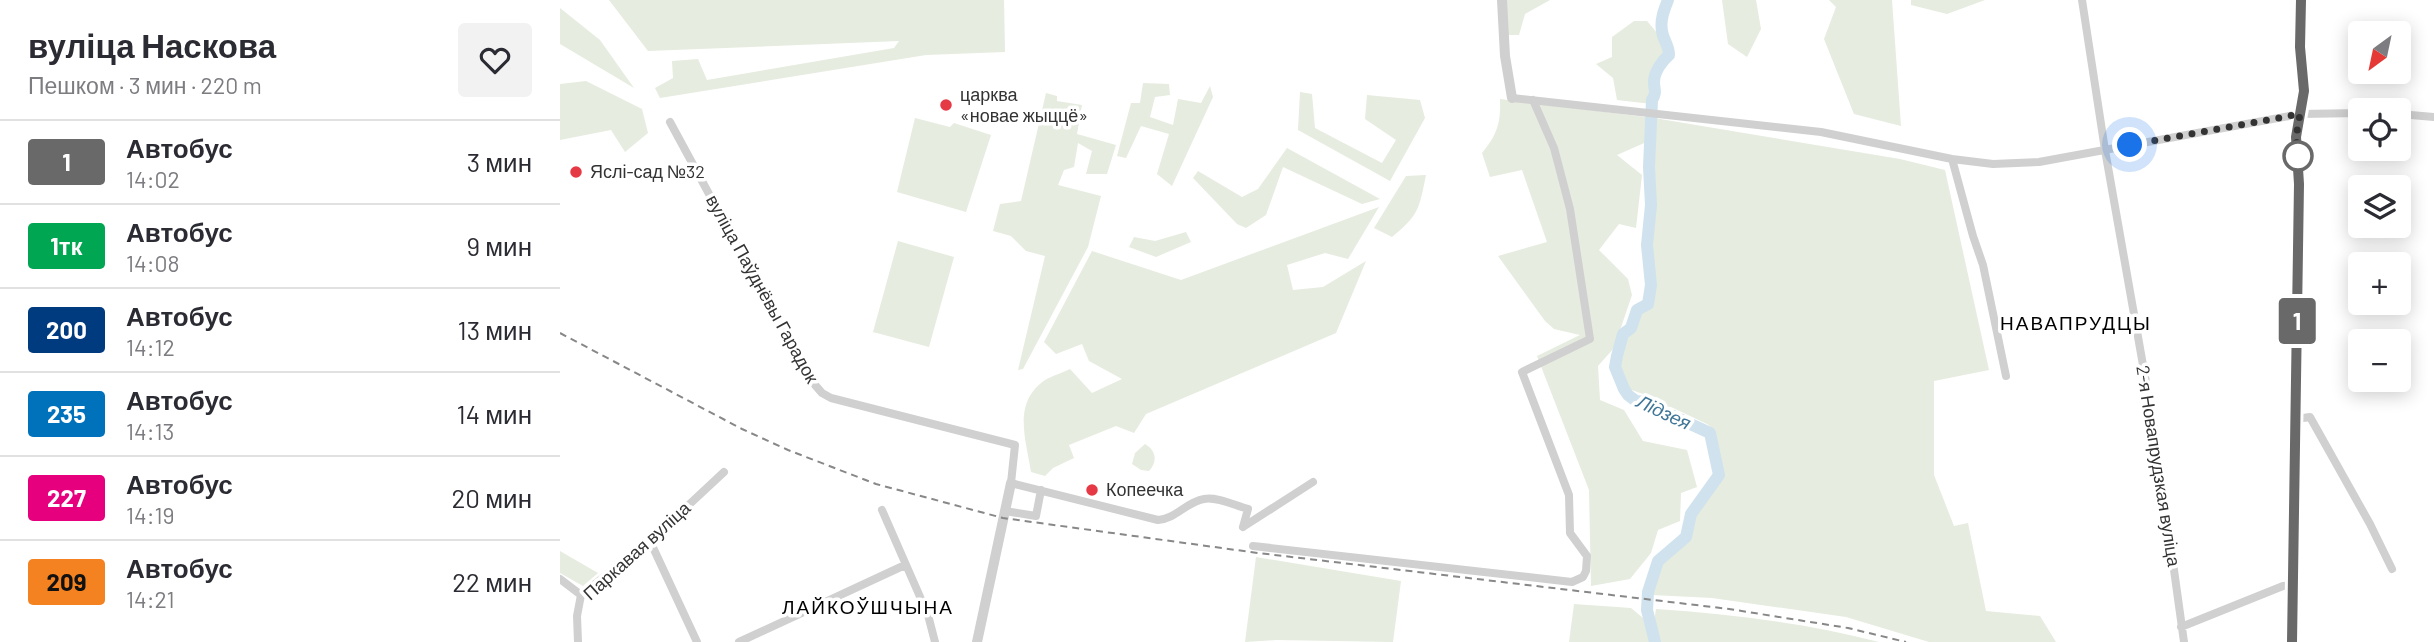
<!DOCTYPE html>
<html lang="ru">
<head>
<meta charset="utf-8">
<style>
  body { margin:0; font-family:Barlow,sans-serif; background:#f2f2f3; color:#2b2b33; height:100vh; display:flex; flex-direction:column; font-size:26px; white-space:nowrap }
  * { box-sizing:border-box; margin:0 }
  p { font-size:23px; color:#7c7c81 }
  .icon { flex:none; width:38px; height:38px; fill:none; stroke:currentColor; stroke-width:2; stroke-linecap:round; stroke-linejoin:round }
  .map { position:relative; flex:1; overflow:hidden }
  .side { display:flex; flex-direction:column; background:#fff; width:560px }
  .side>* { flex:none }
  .badge { padding:0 14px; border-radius:5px; font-size:24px; line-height:46px }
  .needle { width:46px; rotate:213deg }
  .fabs { position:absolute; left:1788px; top:21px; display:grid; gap:14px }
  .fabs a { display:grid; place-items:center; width:63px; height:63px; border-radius:7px; background:#fff; box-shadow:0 4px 18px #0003; font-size:35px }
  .you { position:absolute; width:35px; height:35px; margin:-18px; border:5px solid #fff; border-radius:50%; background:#1a73e8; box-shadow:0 0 0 10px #1a73e833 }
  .map>.badge { position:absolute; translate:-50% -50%; box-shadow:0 0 0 4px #fff }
  .round { display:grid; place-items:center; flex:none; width:74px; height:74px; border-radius:7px; background:#f2f2f3 }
  .overview { display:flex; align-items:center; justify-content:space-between; height:119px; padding:0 28px }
  h1 { font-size:33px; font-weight:600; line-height:52px }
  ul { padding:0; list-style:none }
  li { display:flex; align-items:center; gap:21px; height:84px; padding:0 28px; border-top:2px solid #e1e1e2 }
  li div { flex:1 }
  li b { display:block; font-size:26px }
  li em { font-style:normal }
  li .badge { min-width:77px; font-weight:700; text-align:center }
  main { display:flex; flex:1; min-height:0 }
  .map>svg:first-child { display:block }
</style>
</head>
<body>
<main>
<section class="side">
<div class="overview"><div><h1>вуліца Наскова</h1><p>Пешком · 3 мин · 220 m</p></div><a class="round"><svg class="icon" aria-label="heart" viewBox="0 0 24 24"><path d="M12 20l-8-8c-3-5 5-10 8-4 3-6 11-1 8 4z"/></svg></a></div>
<ul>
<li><span class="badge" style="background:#696969;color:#fff">1</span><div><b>Автобус</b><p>14:02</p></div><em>3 мин</em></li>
<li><span class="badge" style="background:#00a651;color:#fff">1тк</span><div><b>Автобус</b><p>14:08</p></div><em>9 мин</em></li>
<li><span class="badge" style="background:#003b80;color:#fff">200</span><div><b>Автобус</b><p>14:12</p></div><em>13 мин</em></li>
<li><span class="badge" style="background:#0072bc;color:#fff">235</span><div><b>Автобус</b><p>14:13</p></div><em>14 мин</em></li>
<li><span class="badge" style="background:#e6007e;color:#fff">227</span><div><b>Автобус</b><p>14:19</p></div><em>20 мин</em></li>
<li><span class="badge" style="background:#f58220;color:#111">209</span><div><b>Автобус</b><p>14:21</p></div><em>22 мин</em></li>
</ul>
</section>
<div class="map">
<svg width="1874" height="642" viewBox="0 0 1874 642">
  <rect width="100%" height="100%" fill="#fff"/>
  <path fill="#e6ecdf" d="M49,0H444L445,52L366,55L100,98L95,88L113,78L112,61L138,59L147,80L334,48L339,41L88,51Z
    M945,0H1016H990L965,14L959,35H946Z
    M1162,0H1196L1201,29L1187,57L1168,44Z
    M1269,0H1332L1341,126L1294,114L1264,39L1276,7Z
    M1351,0H1425L1387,14L1351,5Z
    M0,8L40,40L74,88L0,44Z
    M1074,21H1087L1109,47V55L1102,62L1093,79L1096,93L1092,104L1057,100L1053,78L1036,64L1052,57V37Z
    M26,81L82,109L88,133L65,152L51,130L0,140V84Z
    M583,83L609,84L610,95L595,97L590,117L613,125L618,99L641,103L650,86L653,97L612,186L597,174L609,134L581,126L566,158L557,156L571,103H580Z
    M740,92L752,94L755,128L822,163L836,140L805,119L807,95L860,100L865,118L830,181L738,130Z
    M486,93L497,96V101L522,105L517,134L556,145L547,174H526L532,151L518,143L514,167L504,170L498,185L541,196L528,247L463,369L458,370L485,256L466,251L451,236L433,231L440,204L461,201Z
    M940,99L1094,118L1340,159L1385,170L1429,370L1374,381V475L1394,526L1408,523L1426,611L1480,616L1496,642H1369L1286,617L1152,598L1092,595L1100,562L1117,548L1127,536L1131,516L1140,500L1160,476L1154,429L1147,424L1111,407L1096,405L1083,394L1069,389C1062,371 1053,355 1065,337C1071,327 1075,324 1077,312L1088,305L1093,287L1089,266L1094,204L1091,140L1057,155L1082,175L1076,228L1059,224L1039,250L1068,279L1072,295L1054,348L1038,366L1040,400L1064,410L1083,441L1127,450L1137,487L1121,493L1120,521L1098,530L1091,553L1070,579L1031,586L1029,490L977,356L1020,335L994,329L985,321L938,256L987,242L962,170L930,177L922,153C937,135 941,123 940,99Z
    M355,118L390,127L394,123L431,135L406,212L337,192Z
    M727,148L820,199L802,204L723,167L706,215L686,228L677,224L633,178L638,171L682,197L698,189Z
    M866,175C859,209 859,215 832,237L814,228L846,176Z
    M819,207L788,259L765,253L727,265L733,290L763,287L806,261L776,333L586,414L574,433L556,426L509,445L514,458L493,468L485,476L471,472C466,439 452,403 485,380C492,376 502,373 510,369L532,393L562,379L529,361L522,344L496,354L484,342L532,251L621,280Z
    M626,232L631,242L596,257L569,247L574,237L595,241Z
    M338,241L394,257L369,347L313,332Z
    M585,444C596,450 598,462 589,471L581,470L572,464L575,453Z
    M0,551L38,573L23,586L0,573Z
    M696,557L841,581L833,642L717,640L685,642Z
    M1014,604L1071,608L1083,618L1091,642H1009Z
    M1096,609C1171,614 1246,623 1319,642H1101L1094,622Z"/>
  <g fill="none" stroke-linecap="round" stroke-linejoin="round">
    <path stroke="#cfe2ee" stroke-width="12" d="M1095,642L1087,610L1088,592L1098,561L1126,537L1131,514L1159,475L1150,433L1113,416L1098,413L1085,402L1076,401L1068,395L1064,389L1055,367L1057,356L1063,334L1071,328L1077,310L1088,304L1091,285L1087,245L1091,205L1089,167L1092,100C1097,92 1094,90 1094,82C1094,72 1102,61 1109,55C1109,45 1103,40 1102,31C1100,20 1104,10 1108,0"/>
    <path stroke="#d0d0d0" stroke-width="8" d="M1522,0L1545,150L1595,433L1624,642
      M952,98L1261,132L1392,159L1433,164L1479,162L1740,114L1801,113
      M1839,114L1874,117
      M110,122L232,347L255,385L262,393L271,398L455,445L451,483L598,520C616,519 626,502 644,499C656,496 676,506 688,509L683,527
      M1392,159L1413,236L1423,265L1446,376
      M1736,419L1750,417L1810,524L1832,569
      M322,510L368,615L375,642
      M445,511L476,516L481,490
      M683,527L753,482
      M90,541L137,642
      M693,546L1012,582L1023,577L1026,571L1027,556L1010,533L1009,495L962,372L1030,339L1010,209L994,148L973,100
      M0,579L21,595
      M1621,627L1723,586L1733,585
      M18,642L17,616L21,595L90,541L164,472
      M179,642L345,565"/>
    <path stroke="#d0d0d0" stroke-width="10" d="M942,0L945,56L952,98
      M417,642L451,483"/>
    <path stroke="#ababab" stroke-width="12" d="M1740,54L1741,0
      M1732,642L1739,161L1736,137L1744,91L1740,47"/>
    <path stroke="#888" stroke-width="2" stroke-dasharray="7 5" stroke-linecap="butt" d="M0,333L182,429L228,450L316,484L443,518L698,553L1169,609L1288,628L1346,642"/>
  </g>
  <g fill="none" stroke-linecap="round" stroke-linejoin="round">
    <g stroke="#fff" stroke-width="16">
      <path id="line" d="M1732,642L1739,184L1736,137L1744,91L1740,47L1741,0"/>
    </g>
    <use href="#line" stroke="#696969" stroke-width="10"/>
    <path stroke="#333" stroke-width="7" stroke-dasharray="0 12.6" d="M1570,145L1740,114L1736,137L1739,161L1738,156"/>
  </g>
  <g fill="#e63946" stroke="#fff" stroke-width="2.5">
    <circle cx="386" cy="105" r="7"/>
    <circle cx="16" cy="172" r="7"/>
    <circle cx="532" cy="490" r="7"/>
  </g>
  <circle fill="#fff" stroke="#696969" stroke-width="3.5" cx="1738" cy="156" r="14"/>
  <g text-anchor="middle" stroke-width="7" stroke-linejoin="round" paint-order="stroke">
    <g font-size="18" fill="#333" stroke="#fff" text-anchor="start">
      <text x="400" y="101">царква<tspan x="400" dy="21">«новае жыццё»</tspan></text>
      <text x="30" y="178">Яслі-сад №32</text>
      <text x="546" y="496">Копеечка</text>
    </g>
    <g font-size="18" fill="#333" stroke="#fff">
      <text transform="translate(202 289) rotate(61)" y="6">вуліца Паўднёвы Гарадок</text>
      <text transform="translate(1598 466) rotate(81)" y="6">2-я Новапрудзкая вуліца</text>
      <text transform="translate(77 551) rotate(-42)" y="6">Паркавая вуліца</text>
    </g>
    <g font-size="19" letter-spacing="2" fill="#000" stroke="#fff">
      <text x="1516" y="330">НАВАПРУДЦЫ</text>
      <text x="308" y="614">ЛАЙКОЎШЧЫНА</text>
    </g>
    <g font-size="19" font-style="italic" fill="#3f7597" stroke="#fff">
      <text transform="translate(1104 412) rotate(25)" y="7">Лідзея</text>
    </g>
  </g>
</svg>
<div class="fabs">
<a><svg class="needle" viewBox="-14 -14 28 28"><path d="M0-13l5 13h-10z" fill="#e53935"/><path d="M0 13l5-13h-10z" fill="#7c7c81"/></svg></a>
<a><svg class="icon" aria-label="locate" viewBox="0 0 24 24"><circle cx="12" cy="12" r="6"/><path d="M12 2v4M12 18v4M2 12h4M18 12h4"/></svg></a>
<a><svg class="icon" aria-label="layers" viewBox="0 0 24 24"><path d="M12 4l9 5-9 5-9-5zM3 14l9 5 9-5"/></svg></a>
<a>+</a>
<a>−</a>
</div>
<div class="you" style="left:1570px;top:145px"></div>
<b class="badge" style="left:1737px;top:321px;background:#696969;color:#fff">1</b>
</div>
</main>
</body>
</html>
